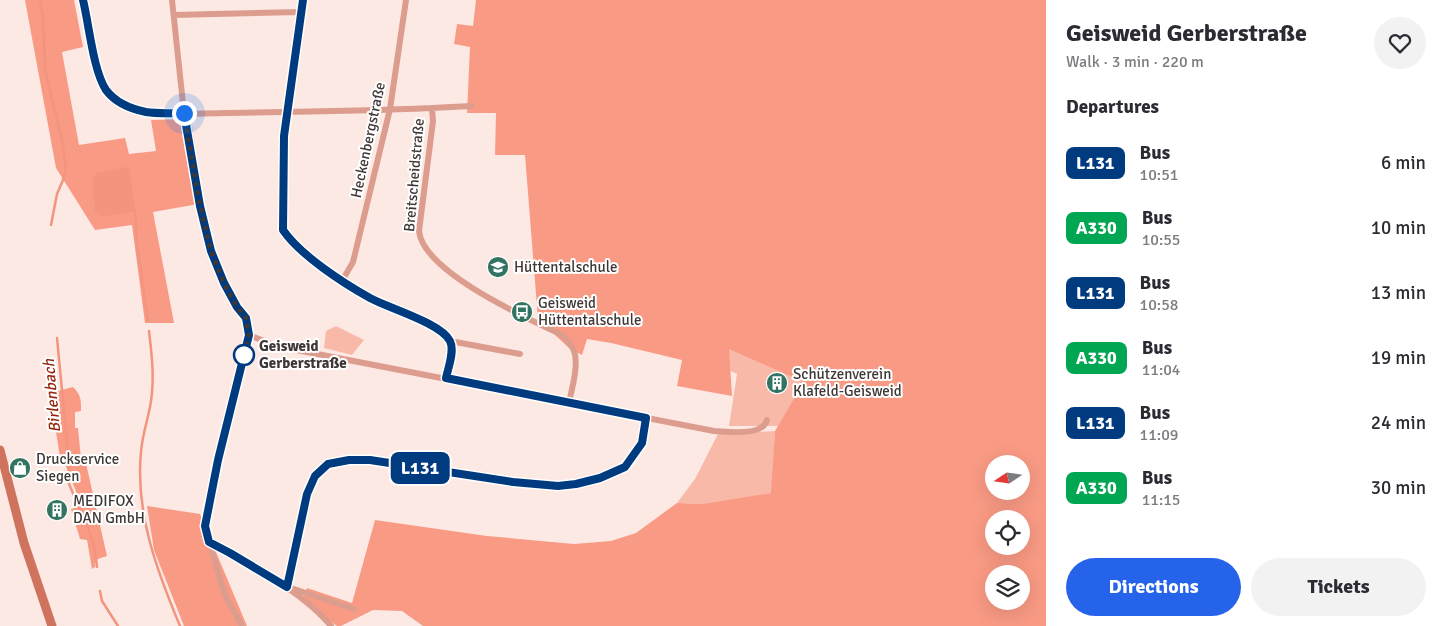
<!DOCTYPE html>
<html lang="en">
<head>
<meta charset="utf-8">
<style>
  body { margin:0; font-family:Signika,sans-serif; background:#f2f2f3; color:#2b2b33; height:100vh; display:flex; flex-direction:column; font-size:19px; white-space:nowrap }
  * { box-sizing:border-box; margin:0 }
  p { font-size:16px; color:#7c7c81 }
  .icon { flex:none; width:28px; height:28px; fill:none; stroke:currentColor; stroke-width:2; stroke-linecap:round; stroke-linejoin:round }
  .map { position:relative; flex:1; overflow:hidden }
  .side { display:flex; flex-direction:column; background:#fff; width:400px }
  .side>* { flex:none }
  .badge { padding:0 10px; border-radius:8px; font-size:18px; line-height:32px }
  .needle { width:32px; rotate:257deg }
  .controls { position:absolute; left:985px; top:455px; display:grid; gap:10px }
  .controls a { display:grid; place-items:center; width:45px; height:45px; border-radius:50%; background:#fff; box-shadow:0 5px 20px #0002; font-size:25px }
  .you { position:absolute; width:25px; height:25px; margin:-12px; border:4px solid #fff; border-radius:50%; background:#1a73e8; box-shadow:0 0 0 8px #1a73e833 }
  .map>.badge { position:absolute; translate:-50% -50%; box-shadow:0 0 0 2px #fff }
  h2 { padding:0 20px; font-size:19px; line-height:45px }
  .round { display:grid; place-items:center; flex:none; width:52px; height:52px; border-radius:26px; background:#f2f2f3 }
  .headline { display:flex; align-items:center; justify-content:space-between; height:85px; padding:0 20px }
  h1 { font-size:24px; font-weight:800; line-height:38px }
  .cta { display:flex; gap:10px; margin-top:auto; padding:10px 20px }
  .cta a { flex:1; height:58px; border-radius:30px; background:#2563eb; color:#fff; font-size:20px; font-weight:800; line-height:58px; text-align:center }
  .cta a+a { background:#f2f2f3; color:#2b2b33 }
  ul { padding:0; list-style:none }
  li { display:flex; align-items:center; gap:15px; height:65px; padding:0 20px }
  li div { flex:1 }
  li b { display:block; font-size:19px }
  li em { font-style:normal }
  li .badge { min-width:55px; font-weight:700; text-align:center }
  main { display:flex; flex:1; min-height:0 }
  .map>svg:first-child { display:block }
</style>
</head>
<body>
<main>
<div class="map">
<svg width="1046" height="626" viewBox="0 0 1046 626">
  <rect width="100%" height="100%" fill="#fde9e4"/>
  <path fill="#f9b9a9" d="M336,326L364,340L352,355L324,348L326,331Z
    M717,336L815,385L778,426H729L737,374L706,360Z
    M775,431L772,493L702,504L677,503L695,479L718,434Z"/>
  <path fill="#f99a84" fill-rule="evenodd" d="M25,0H74L83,47L62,52L79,145L125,138L129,154L156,151L151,120L191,119L204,203L153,212L174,323H145L132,225L95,230L56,168Z
    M476,0H1046V626H423L402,611L373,610L341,626H337L302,602L307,588L352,603L375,520L487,536L574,544L611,541L636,533L677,503L702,504L771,493L775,431L804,382L729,349L732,396L677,386L682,360L611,343L587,339L582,355L569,348L538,319L525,155H495L496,113H467L470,47L454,44L457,24L473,26ZM994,464H1021V491H994ZM994,519H1021V546H994ZM994,574H1021V601H994Z
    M73,387C81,395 81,399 81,411L75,412V428H78L81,459H85L107,556L95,560V567L92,569L87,540L80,539L71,509L82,506L65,464H61L50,393Z
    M147,506L200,514L247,626H184L154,550Z"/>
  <path fill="#f2947e" d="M124,167L130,169L135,211L100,217L95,211L92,180L96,173Z"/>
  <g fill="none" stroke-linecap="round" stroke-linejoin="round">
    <path stroke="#f2947e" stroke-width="2.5" d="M40,0L43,17L45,70L62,140L66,168L63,180L57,194L51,225
      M135,211L137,244L148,321
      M149,331C152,356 155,381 150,407C147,422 142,437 141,452C135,513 157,571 180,626
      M57,338L68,453L69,484L88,528L95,551L97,567
      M100,591L102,601L118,626"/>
    <path stroke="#dd9d8e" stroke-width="6" d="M83,0L98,70C103,87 112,100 128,107C157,118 196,113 227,113C295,112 364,111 432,108L433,121L419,231C423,272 527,318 562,335C567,340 572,345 574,351C579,364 572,389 569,402
      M172,0L184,113L199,207L211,251L224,283L237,307L246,318L249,335L218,460L205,526L222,586L227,599L242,626
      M303,0L283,136V230C300,255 343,283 370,298C388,308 441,323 450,341C455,351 448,368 446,378
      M174,15L301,12
      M432,108L471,106
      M342,281L353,262L390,109L406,0
      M249,335L276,346L714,431C725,432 753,434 762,427C765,425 766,423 767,420
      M450,341L520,354
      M209,543C247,561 304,593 331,626
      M287,587L307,494L315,476L328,464L349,460H370L513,482L558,486L576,484L600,478L625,467L641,443L646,418
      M291,588L354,609"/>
    <path stroke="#d0735e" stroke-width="9" d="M0,450L24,543L52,626"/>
  </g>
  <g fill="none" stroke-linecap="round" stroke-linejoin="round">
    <g stroke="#fff" stroke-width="11">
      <path id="line" d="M83,0C89,24 93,70 106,90C115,102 131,109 146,112C158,114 171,113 184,113L200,206L211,251L224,283L237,307L246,318L249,335L218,460L205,526L209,542L230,553L287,587L307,494L315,476L328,464L349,460H370L513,482L558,486L576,484L600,478L625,467L642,443L646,418L446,378C448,368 455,351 450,341C441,323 388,308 370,298C343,283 300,255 283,230L284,136L303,0"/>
    </g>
    <use href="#line" stroke="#003b80" stroke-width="8"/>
    <path stroke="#3f3736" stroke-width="5" stroke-dasharray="0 9" d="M184,113L200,206L211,251L224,283L237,307L246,318L249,335L244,355"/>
  </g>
  <defs>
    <g id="school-disc" transform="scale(1.125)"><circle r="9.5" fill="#337362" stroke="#fff"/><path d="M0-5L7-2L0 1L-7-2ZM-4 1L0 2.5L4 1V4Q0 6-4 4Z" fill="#fff"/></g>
    <g id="bus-disc" transform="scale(1.125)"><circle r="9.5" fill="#337362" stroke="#fff"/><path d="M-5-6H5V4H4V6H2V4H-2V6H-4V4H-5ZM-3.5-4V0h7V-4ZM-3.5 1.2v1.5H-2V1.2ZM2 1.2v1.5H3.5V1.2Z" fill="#fff"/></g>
    <g id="building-disc" transform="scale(1.125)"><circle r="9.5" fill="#337362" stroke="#fff"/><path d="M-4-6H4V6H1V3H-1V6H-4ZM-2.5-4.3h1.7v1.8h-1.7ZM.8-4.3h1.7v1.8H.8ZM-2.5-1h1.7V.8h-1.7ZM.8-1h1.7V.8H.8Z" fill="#fff"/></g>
    <g id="shop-disc" transform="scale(1.125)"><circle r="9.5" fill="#337362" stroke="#fff"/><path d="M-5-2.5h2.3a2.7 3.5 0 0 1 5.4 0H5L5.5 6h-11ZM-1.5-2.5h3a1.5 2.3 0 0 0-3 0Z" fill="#fff"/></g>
  </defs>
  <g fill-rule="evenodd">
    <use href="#school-disc" x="498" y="267"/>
    <use href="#bus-disc" x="522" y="312"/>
    <use href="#building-disc" x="777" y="383"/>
    <use href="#shop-disc" x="20" y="468"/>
    <use href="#building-disc" x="57" y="510"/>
  </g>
  <circle fill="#fff" stroke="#003b80" stroke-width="2.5" cx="244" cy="355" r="10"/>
  <g text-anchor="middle" stroke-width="4" stroke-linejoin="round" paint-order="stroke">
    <g font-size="15" fill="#3f3736" stroke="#fff">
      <text transform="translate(368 140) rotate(-78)" y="5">Heckenbergstraße</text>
      <text transform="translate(414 175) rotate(-85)" y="5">Breitscheidstraße</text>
    </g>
    <g font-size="15" fill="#3f3736" stroke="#fff" text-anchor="start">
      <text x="514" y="272">Hüttentalschule</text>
      <text x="538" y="308">Geisweid<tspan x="538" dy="17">Hüttentalschule</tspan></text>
      <text x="793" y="379">Schützenverein<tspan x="793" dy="17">Klafeld-Geisweid</tspan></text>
      <text x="36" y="464">Druckservice<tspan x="36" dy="17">Siegen</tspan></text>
      <text x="73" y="506">MEDIFOX<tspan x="73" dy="17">DAN GmbH</tspan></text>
    </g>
    <g font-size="15" font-weight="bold" fill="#3f3736" stroke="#fff" text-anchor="start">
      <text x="259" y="351">Geisweid<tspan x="259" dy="17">Gerberstraße</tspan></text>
    </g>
    <g font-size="16" font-style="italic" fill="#94270e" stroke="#fff">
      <text transform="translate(51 396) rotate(-95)" y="6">Birlenbach</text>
    </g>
  </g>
</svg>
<div class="controls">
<a><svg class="needle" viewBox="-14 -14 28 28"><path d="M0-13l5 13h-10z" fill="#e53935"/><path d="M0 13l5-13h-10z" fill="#7c7c81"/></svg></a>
<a><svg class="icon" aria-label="locate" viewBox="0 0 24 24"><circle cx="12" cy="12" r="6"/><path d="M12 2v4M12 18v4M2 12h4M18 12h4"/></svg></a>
<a><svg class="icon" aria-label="layers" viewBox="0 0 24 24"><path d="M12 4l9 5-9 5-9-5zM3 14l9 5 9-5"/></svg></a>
</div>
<div class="you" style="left:184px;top:113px"></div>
<b class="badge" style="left:420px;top:468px;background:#003b80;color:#fff">L131</b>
</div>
<section class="side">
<div class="headline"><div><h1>Geisweid Gerberstraße</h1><p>Walk · 3 min · 220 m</p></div><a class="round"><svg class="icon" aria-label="heart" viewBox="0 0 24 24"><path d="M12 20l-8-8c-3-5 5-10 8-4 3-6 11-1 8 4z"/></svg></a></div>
<h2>Departures</h2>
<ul>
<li><span class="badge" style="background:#003b80;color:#fff">L131</span><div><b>Bus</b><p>10:51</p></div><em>6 min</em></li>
<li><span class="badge" style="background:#00a651;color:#fff">A330</span><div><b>Bus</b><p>10:55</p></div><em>10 min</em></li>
<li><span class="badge" style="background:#003b80;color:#fff">L131</span><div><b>Bus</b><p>10:58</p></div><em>13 min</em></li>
<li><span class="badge" style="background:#00a651;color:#fff">A330</span><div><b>Bus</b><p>11:04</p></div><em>19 min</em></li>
<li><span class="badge" style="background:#003b80;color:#fff">L131</span><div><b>Bus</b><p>11:09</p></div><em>24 min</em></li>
<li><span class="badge" style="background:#00a651;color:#fff">A330</span><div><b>Bus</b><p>11:15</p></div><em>30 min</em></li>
</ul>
<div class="cta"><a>Directions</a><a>Tickets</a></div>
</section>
</main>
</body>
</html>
